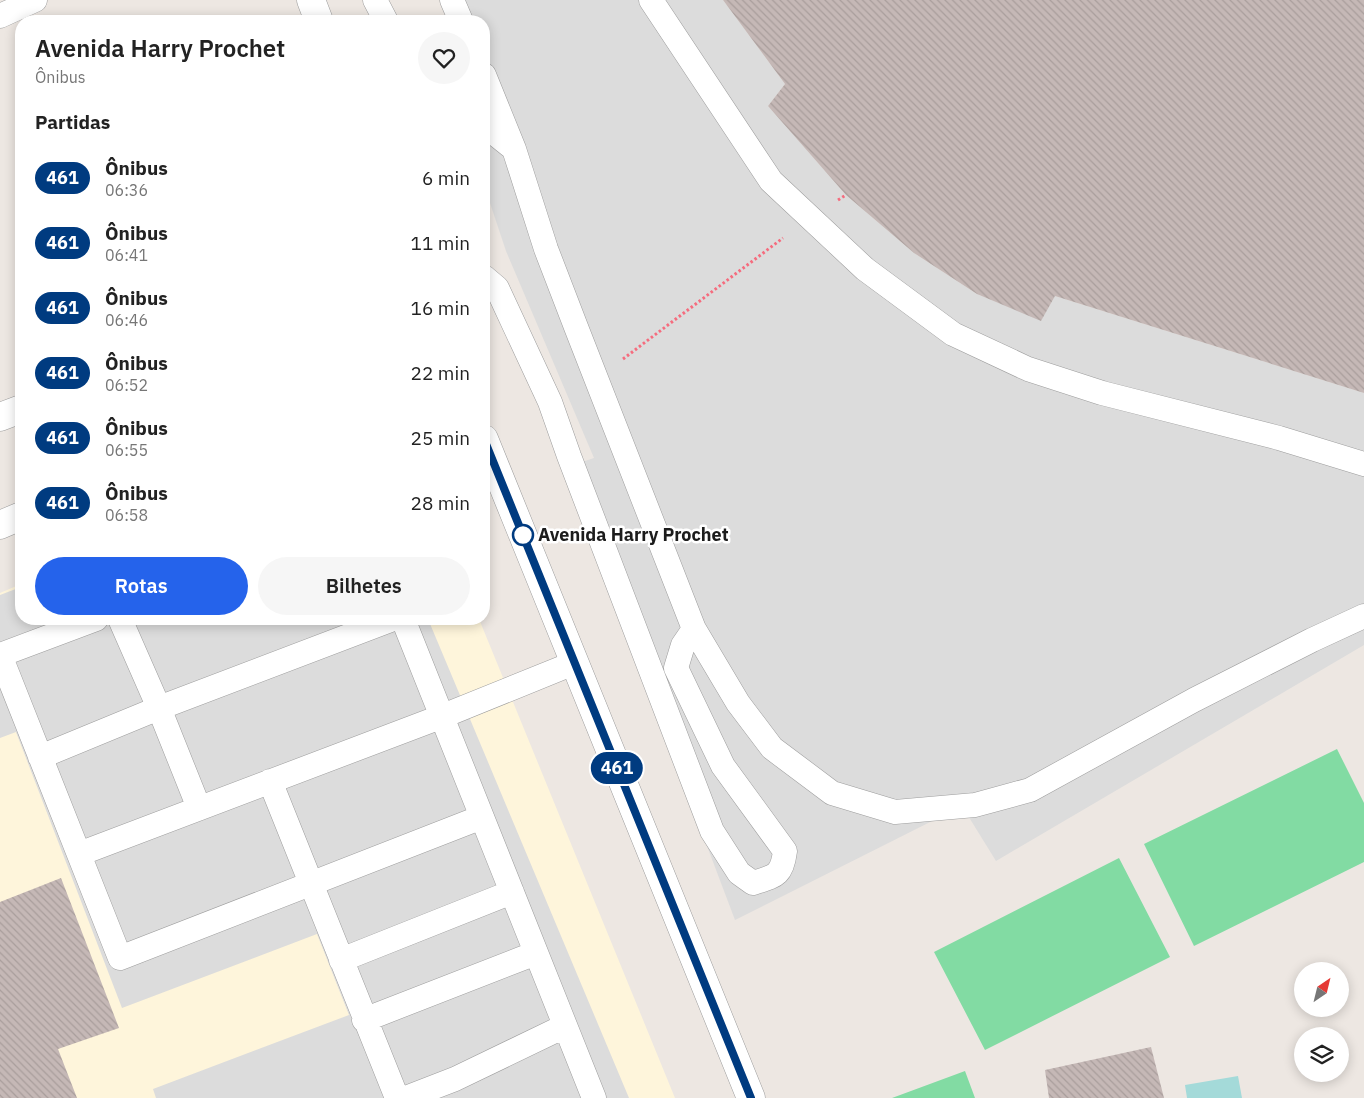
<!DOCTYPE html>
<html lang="pt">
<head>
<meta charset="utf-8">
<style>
  body { margin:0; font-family:"IBM Plex Sans",sans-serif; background:#f6f6f6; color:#222; height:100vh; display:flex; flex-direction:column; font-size:19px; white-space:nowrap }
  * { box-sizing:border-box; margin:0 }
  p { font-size:16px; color:#767676 }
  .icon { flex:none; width:28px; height:28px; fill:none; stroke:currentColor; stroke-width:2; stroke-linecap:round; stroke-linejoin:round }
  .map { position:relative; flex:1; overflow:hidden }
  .side { position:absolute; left:15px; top:15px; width:475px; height:610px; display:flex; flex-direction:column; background:#fff; border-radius:20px; box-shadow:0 2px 12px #0003 }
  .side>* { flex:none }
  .badge { padding:0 10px; border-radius:16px; font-size:18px; line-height:32px }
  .needle { width:32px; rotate:35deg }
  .tools { position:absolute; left:1294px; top:962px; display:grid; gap:10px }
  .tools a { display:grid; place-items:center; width:55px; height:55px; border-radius:50%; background:#fff; box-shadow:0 2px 12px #0003; font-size:25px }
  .map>.badge { position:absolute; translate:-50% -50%; box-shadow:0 0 0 2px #fff }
  h2 { padding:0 20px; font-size:19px; line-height:45px }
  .round { display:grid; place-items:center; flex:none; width:52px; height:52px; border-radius:26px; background:#f6f6f6 }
  .headline { display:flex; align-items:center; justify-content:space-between; height:85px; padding:0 20px }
  h1 { font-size:24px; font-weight:600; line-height:38px }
  .action { display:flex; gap:10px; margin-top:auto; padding:10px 20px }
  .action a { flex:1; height:58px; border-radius:30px; background:#2563eb; color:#fff; font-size:20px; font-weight:600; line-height:58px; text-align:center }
  .action a+a { background:#f6f6f6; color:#222 }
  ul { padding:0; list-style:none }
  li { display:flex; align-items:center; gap:15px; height:65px; padding:0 20px }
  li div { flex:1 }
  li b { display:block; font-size:19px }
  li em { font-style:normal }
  li .badge { min-width:55px; font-weight:700; text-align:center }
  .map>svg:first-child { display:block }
</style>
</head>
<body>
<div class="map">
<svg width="1364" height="1098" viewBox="0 0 1364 1098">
  <defs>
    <pattern id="building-back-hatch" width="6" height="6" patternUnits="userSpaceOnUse" patternTransform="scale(1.25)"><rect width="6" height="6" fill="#c5b8b6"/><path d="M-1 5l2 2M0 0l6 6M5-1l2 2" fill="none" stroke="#a99e9c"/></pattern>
  </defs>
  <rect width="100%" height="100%" fill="#ede7e2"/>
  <path fill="#fef5db" d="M21,584V619H479L675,1098H0V593Z"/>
  <path fill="#82dba3" d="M1337,749L1364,803V862L1194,946L1144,844Z
    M1119,858L1170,957L985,1050L934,952Z
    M965,1071L975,1098H892Z"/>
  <path fill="#dcdcdc" d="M447,0H723L785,84L768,106L846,195L914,253L977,294L1041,320L1055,296L1364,393V645L996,861L962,806L735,920L564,468L594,458L506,251L484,185V110L489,102L484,90V21H456Z
    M21,587V619H428L629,1098H156L153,1089L349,1015L317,934L122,1008L16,732L0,738V595Z"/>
  <path fill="#a4dad9" d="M1238,1076L1242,1098H1187L1185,1085Z"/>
  <path fill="url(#building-back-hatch)" d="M723,0H1364V393L1055,296L1041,321L977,294L914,253L846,195L768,106L785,84Z
    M61,878L119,1028L58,1049L77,1098H0V902Z
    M1151,1047L1164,1098H1049L1045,1070Z"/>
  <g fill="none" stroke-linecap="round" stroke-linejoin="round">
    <g stroke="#9d9d9d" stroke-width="25">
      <path id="service" d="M375,0L386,21
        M452,0L461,21
        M651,0L771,181L865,269L953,334L1028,369L1102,393L1279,438L1364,464
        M0,16L35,0
        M484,75L514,149L546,249L576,327L694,629L738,703L772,748L832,793L895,812L975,805L1030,790L1194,700L1312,640L1364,616
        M484,125L514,149
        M484,277L497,288L550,402L569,456L712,831L739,873L753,883C775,876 782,876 785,851L723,766L676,668L683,645L694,629
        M96,619L0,655L120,958L482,817
        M120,619L159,708L199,808
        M403,619L594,1098
        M40,757L159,708L393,619
        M270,781L397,1098
        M79,854L443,716L574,663
        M341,960L512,892
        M364,1020L536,953
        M406,1098L455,1079L565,1026"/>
    </g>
    <g stroke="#9d9d9d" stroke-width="29">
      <path id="tertiary" d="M311,0L319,21
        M0,417L21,409
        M484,439L751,1098
        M0,525L21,516"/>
    </g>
    <path stroke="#f56c7e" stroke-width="3" stroke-dasharray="2.5 2.5" stroke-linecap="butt" d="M838,200L846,195
      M623,359L783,238"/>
    <use href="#service" stroke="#fff" stroke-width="24"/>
    <use href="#tertiary" stroke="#fff" stroke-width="28"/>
  </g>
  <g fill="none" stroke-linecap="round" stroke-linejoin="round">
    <g stroke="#fff" stroke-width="11">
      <path id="line" d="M484,439L751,1098"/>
    </g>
    <use href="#line" stroke="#003b80" stroke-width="8"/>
  </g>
  <circle fill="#fff" stroke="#003b80" stroke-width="2.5" cx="523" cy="535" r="10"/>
  <g text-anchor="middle" stroke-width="5" stroke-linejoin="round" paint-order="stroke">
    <g font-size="18" font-weight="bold" fill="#1c1c1c" stroke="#fff" text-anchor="start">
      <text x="538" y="541">Avenida Harry Prochet</text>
    </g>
  </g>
</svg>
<div class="tools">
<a><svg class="needle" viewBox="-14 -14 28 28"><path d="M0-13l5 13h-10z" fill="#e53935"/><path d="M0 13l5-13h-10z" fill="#767676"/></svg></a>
<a><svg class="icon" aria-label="layers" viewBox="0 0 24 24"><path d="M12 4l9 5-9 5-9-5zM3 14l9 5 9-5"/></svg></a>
</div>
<b class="badge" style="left:617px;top:768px;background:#003b80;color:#fff">461</b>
<section class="side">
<div class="headline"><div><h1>Avenida Harry Prochet</h1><p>Ônibus</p></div><a class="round"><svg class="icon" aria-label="heart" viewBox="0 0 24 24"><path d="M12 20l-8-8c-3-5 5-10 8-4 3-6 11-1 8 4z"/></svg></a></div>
<h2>Partidas</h2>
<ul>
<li><span class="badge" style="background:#003b80;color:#fff">461</span><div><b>Ônibus</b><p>06:36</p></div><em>6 min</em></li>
<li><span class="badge" style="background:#003b80;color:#fff">461</span><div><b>Ônibus</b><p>06:41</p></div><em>11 min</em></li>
<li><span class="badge" style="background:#003b80;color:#fff">461</span><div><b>Ônibus</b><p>06:46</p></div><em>16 min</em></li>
<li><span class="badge" style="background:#003b80;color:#fff">461</span><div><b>Ônibus</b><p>06:52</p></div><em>22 min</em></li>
<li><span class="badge" style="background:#003b80;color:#fff">461</span><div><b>Ônibus</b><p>06:55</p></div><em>25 min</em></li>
<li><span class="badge" style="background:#003b80;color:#fff">461</span><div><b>Ônibus</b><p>06:58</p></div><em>28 min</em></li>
</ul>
<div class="action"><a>Rotas</a><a>Bilhetes</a></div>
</section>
</div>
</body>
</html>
